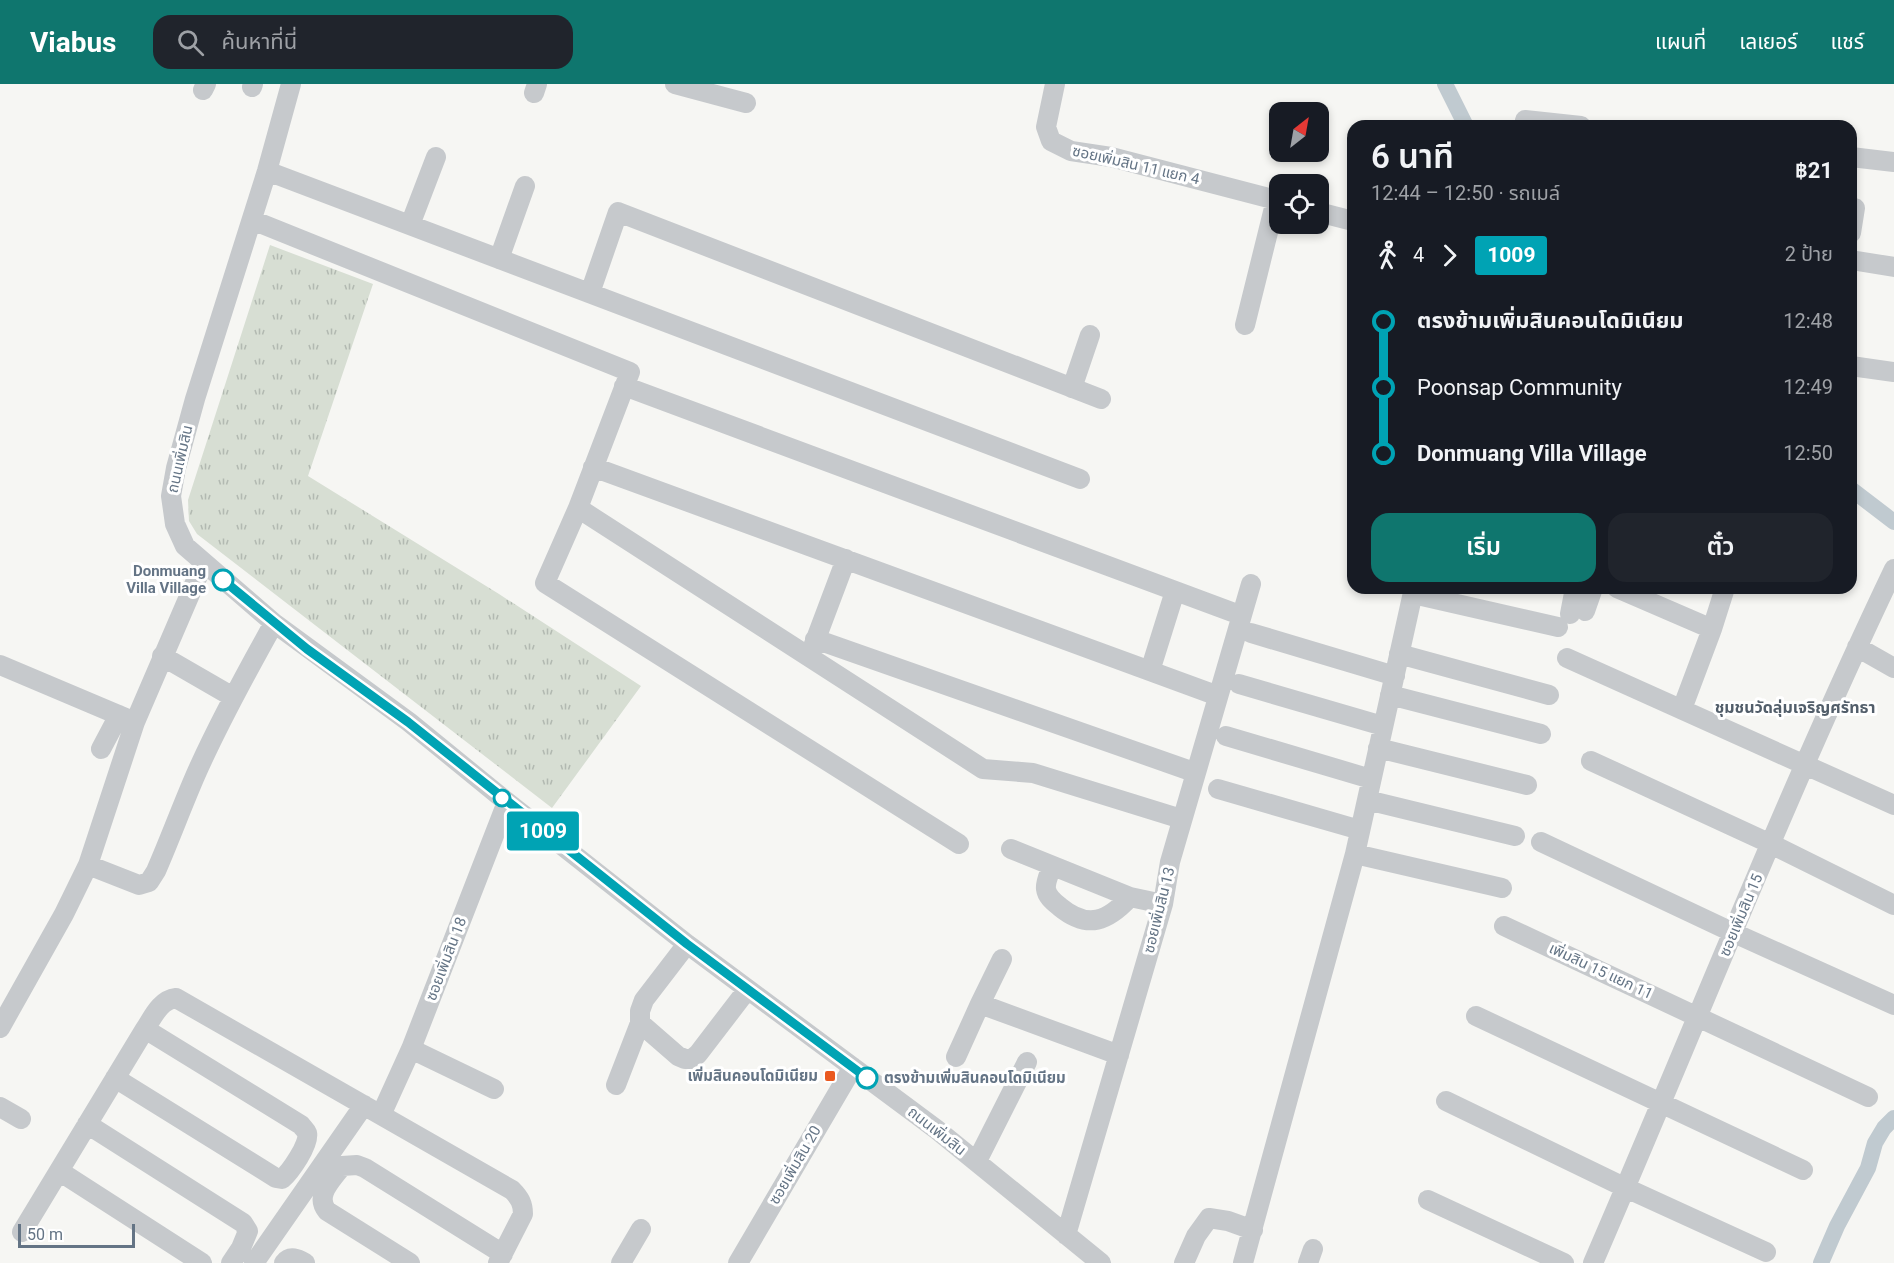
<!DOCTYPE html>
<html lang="th">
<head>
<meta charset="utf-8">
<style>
  body { margin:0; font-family:Roboto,"Noto Sans Thai",sans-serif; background:#20242c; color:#f1f3f6; height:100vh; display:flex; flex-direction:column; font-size:22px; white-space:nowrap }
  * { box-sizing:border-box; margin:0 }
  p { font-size:20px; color:#9ea1a6 }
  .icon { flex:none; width:33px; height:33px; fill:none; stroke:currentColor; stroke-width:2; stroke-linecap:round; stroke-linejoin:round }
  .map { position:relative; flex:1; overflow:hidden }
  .drawer { position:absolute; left:1347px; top:36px; width:510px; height:474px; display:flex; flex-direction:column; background:#171b24; border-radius:18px; box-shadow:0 3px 9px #0003 }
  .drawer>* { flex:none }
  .badge { padding:0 12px; border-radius:4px; font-size:21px; line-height:39px }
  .needle { width:39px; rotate:31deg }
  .buttons { position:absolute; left:1269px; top:18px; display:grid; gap:12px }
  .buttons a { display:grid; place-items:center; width:60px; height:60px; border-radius:12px; background:#171b24; box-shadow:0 3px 9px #0003; font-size:30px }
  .scale { position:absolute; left:18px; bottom:15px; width:117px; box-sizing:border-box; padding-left:6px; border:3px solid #647485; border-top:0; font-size:16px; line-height:21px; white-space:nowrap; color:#647485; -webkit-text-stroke:4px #fff; paint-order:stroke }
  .map>.badge { position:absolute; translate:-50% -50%; box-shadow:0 0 0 3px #fff }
  .legs { display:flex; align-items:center; gap:9px; height:66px; padding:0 24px; font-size:20px }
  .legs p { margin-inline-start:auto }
  .summary { display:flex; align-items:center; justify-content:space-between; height:102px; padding:0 24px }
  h1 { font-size:33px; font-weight:600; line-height:45px }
  .primary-button { display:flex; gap:12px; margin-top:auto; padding:12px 24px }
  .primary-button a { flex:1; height:69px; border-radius:18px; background:#0f766e; color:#fff; font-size:24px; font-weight:600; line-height:69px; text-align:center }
  .primary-button a+a { background:#20242c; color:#f1f3f6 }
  ul { padding:0 24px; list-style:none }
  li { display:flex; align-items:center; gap:21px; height:66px; font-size:22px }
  li i { display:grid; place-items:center; width:9px; height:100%; margin:0 8px; background:currentColor }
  li i::after { content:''; width:15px; height:15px; margin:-8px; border:4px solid; border-radius:50%; background:#171b24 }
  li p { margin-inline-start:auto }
  li:first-child i { background:linear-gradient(#0000 50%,currentColor 0) }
  li:last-child i { background:linear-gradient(currentColor 50%,#0000 0) }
  header { display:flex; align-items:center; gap:36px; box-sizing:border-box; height:84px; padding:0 30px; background:#0f766e; color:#fff }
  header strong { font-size:28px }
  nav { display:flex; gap:33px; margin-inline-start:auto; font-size:21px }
  .search { width:420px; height:54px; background:#20242c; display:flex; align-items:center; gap:15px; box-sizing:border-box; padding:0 21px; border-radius:18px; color:#9ea1a6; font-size:22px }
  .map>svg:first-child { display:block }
</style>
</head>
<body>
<header>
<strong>Viabus</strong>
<div class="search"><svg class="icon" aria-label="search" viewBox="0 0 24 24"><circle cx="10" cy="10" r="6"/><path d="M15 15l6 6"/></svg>ค้นหาที่นี่</div>
<nav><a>แผนที่</a><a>เลเยอร์</a><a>แชร์</a></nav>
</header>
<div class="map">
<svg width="1894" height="1179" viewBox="0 0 1894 1179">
  <defs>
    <pattern id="grass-tufts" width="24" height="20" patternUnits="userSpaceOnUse" patternTransform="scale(1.5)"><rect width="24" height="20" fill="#d7ded3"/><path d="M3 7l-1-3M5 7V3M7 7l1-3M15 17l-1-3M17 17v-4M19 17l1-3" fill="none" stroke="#b2b9b1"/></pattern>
  </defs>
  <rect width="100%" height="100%" fill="#f6f6f3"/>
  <path fill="url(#grass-tufts)" d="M270,161L373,200L308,392L499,510L641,602L552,724L197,450L189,437L188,416Z"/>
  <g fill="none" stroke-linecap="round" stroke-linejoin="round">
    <path stroke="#c0cad0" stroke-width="16" d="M1445,0L1466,42
      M1851,405L1894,438
      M1821,1179L1837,1142L1868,1084L1875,1059L1884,1044L1894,1034"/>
    <path stroke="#c6c9cc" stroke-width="20" d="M291,0L267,87L195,315L176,384L171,412L175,440L185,462L274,539L409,638L507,718L687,860L936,1045L1101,1179
      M675,0L746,19
      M1055,0L1046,43L1051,57L1071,67L1111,73L1280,117
      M252,3L253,0
      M203,6L206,0
      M534,9L537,0
      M1525,36L1581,42
      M1851,73L1894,78
      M267,87L1080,395
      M1318,128L1353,137
      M252,136L630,288L578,424L983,685L1033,689L1175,733
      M410,141L436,73
      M1851,149L1855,124
      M499,175L525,102
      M1851,176L1894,183
      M590,209L618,128L1101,315
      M1245,241L1276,116
      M1851,282L1894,288
      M624,302L1232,528
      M1072,304L1090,251
      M593,383L1210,609
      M578,424L545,499L959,760
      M1617,504L1712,545
      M1413,510L1558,543
      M1585,527L1593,504
      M1570,530L1575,504
      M1251,549L1395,592
      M815,555L1188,686
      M1857,563L1894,584
      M811,568L846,475
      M1399,570L1549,611
      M162,572L233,613
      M1567,574L1894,721
      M0,581L135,638
      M1150,587L1175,507
      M1239,600L1383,642
      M1390,611L1541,650
      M1682,625L1712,545L1725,504
      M1226,652L1371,695
      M1378,664L1527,701
      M101,665L119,631
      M1591,677L1771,760L1894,821
      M1218,705L1360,746
      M1367,716L1515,752
      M1541,758L1734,849L1894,921
      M1011,765L1130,813L1163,820
      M1355,770L1502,804
      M88,781L139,801L149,798L156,787C170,755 182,722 196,690C219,638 246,589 274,539
      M1052,782C1050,789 1045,797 1046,805C1047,813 1054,818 1060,823C1088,846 1108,837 1130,813
      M1504,842L1868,1013
      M687,860L644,916L640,927V939L678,972L685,975H692L698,970L747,906
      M1002,875L980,920L1119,971
      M1476,932L1803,1086
      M0,944L64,830L88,781L135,638L203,480
      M411,965L494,1005
      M956,973L980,920
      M115,994L276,1094L282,1095C290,1088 310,1060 307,1049C306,1046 303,1044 301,1041L145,945
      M616,1001L640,939
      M1446,1017L1626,1104L1766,1168
      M0,1023L21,1035
      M381,1031L411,965L507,718
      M87,1040L243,1139L248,1147L241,1164L231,1179
      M977,1077L1027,978
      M59,1087L202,1179
      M1428,1116L1564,1179
      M22,1148L145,945C153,933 160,916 176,914L512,1106C520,1114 523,1120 523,1130L498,1179
      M1066,1151L1163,820L1170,778L1251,500
      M254,1179L364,1021
      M284,1179C290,1171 298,1175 305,1179
      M410,1179L327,1127C314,1111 333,1095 342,1082L357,1081L365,1084L503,1170
      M621,1179L641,1145
      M738,1179L853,983
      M1184,1179L1196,1152L1209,1134L1228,1137L1253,1146
      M1243,1179L1355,770L1414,504
      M1308,1179L1313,1165
      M1593,1179C1693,948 1785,713 1894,485"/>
  </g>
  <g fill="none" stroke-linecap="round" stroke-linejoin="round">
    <g stroke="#fff" stroke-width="14">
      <path id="line-1" d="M223,496L307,565L408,638L687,860L867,994"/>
    </g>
    <use href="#line-1" stroke="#00a3b4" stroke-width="9"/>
  </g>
  <g fill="#fff" stroke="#00a3b4" stroke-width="3">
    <circle cx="223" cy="496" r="10"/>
    <circle cx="502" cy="714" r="8"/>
    <circle cx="867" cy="994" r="10"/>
  </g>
  <rect fill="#ea591f" stroke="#fff" stroke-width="2" x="824" y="986" width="12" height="12" rx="3"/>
  <g text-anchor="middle" stroke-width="6" stroke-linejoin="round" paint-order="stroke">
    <g font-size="15" fill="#647485" stroke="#fff">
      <text transform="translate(1136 81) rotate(13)" y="5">ซอยเพิ่มสิน 11 แยก 4</text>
      <text transform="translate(180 375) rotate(-77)" y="5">ถนนเพิ่มสิน</text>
      <text transform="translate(1159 826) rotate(-76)" y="5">ซอยเพิ่มสิน 13</text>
      <text transform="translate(1741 831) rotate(-67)" y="5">ซอยเพิ่มสิน 15</text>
      <text transform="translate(446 875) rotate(-69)" y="5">ซอยเพิ่มสิน 18</text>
      <text transform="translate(1601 887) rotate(25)" y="5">เพิ่มสิน 15 แยก 11</text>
      <text transform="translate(937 1047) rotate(38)" y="5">ถนนเพิ่มสิน</text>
      <text transform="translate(795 1081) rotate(-60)" y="5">ซอยเพิ่มสิน 20</text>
    </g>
    <g font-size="15" font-weight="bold" fill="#647485" stroke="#fff" text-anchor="end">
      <text x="206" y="492">Donmuang<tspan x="206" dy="17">Villa Village</tspan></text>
      <text x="884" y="999" text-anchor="start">ตรงข้ามเพิ่มสินคอนโดมิเนียม</text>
    </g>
    <g font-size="15" font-weight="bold" fill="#647485" stroke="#fff" text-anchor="end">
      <text x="818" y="997">เพิ่มสินคอนโดมิเนียม</text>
    </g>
    <g font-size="16" font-weight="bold" fill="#525e6a" stroke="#fff">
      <text x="1795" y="629">ชุมชนวัดลุ่มเจริญศรัทธา</text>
    </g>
  </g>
</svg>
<div class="buttons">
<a><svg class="needle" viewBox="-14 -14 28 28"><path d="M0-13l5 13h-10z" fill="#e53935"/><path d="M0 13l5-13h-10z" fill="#9ea1a6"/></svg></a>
<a><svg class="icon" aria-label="locate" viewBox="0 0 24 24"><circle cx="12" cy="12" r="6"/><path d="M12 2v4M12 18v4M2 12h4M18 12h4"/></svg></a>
</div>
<div class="scale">50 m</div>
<b class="badge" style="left:543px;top:747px;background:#00a3b4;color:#fff">1009</b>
<section class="drawer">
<div class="summary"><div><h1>6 นาที</h1><p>12:44 – 12:50 · รถเมล์</p></div><b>฿21</b></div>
<div class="legs"><svg class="icon" aria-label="walk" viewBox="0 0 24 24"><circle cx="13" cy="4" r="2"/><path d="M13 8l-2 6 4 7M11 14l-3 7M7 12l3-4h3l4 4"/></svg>4<svg class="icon" aria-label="forward" viewBox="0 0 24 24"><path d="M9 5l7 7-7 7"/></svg><b class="badge" style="background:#00a3b4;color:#fff">1009</b><p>2 ป้าย</p></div>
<ul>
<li><i style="color:#00a3b4"></i><b>ตรงข้ามเพิ่มสินคอนโดมิเนียม</b><p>12:48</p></li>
<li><i style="color:#00a3b4"></i><span>Poonsap Community</span><p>12:49</p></li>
<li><i style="color:#00a3b4"></i><b>Donmuang Villa Village</b><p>12:50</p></li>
</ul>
<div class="primary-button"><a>เริ่ม</a><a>ตั๋ว</a></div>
</section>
</div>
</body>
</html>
